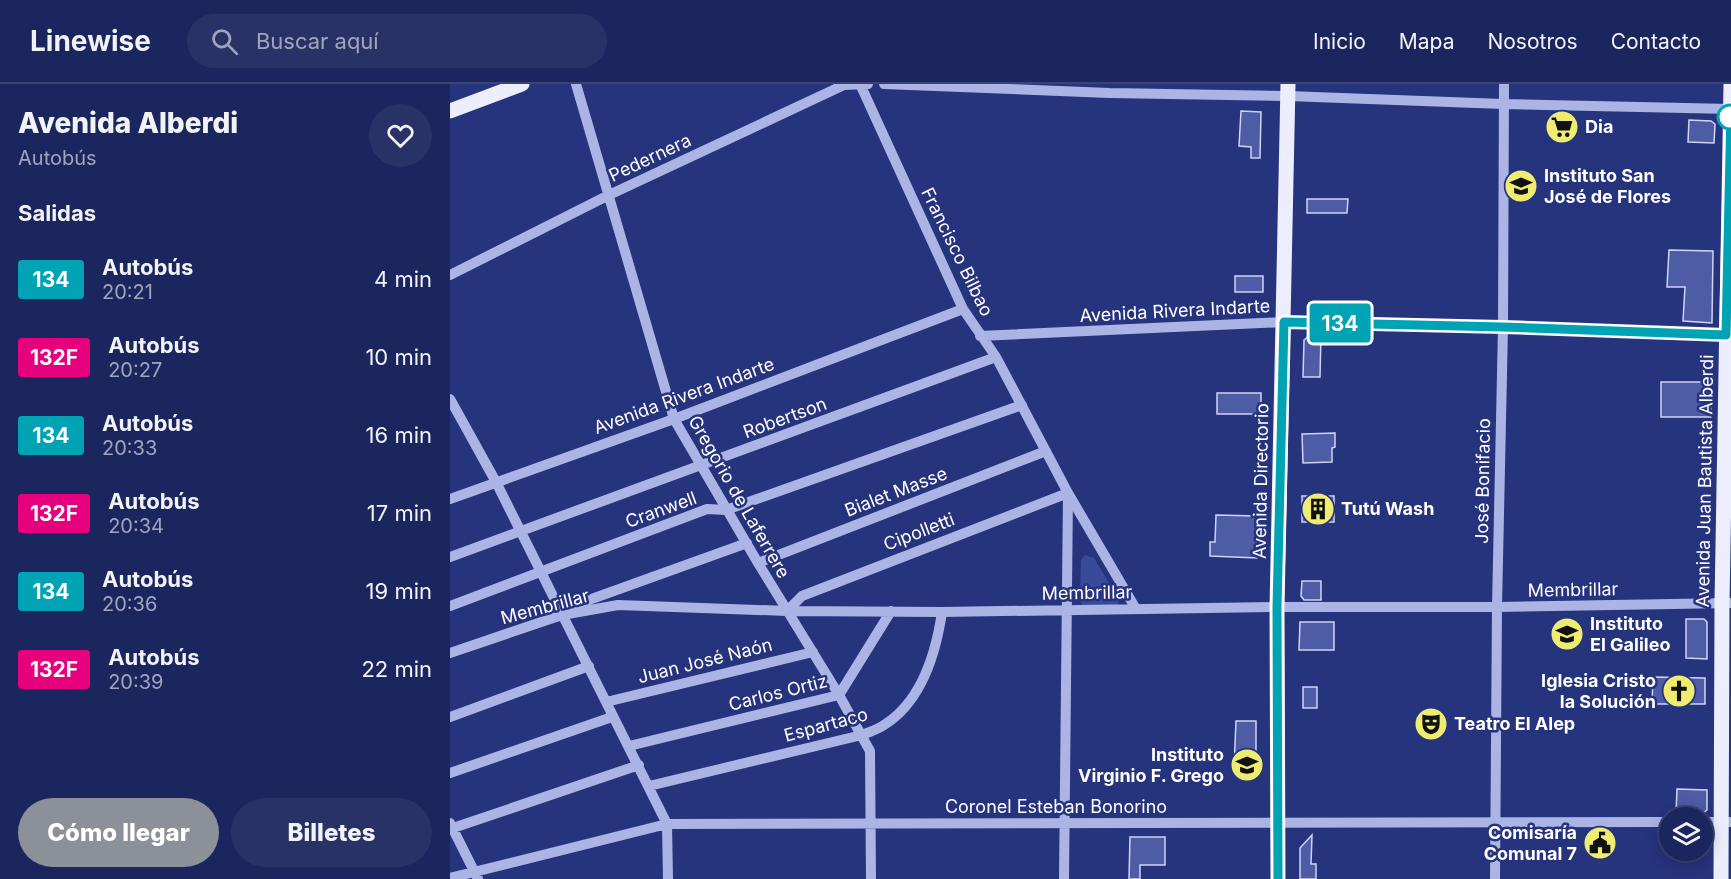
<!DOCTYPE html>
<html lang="es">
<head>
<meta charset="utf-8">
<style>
  body { margin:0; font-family:Inter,sans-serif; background:#293267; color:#f1f3f6; height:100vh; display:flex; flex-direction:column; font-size:22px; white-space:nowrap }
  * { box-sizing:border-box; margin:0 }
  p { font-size:20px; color:#a0a5bc }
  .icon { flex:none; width:33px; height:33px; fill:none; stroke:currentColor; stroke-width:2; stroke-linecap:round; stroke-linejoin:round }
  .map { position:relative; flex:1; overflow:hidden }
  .details { display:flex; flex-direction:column; background:#1c265e; width:450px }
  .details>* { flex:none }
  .badge { padding:0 12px; border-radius:4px; font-size:21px; line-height:39px }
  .tools { position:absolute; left:1209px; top:723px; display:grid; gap:12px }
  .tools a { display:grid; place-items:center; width:54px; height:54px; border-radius:50%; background:#1c265e; box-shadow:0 3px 15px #0003,0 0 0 2px #3a4373; font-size:30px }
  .map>.badge { position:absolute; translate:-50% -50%; box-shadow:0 0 0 3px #fff }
  h2 { padding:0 18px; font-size:22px; line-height:54px }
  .round { display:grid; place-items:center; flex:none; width:63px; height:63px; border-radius:32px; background:#293267 }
  .overview { display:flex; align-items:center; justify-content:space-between; height:102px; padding:0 18px }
  h1 { font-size:28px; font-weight:800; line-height:45px }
  .button { display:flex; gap:12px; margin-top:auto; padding:12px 18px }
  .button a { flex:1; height:69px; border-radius:36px; background:#8c9099; color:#fff; font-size:24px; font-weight:800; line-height:69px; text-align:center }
  .button a+a { background:#293267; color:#f1f3f6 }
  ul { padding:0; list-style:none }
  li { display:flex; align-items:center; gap:18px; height:78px; padding:0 18px }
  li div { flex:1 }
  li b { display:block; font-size:22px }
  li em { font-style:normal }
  li .badge { min-width:66px; font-weight:700; text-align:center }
  header { display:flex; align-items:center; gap:36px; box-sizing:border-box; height:84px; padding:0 30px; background:#1c265e; border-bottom:2px solid #3a4373 }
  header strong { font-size:28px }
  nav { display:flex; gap:33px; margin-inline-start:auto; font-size:21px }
  .search { width:420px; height:54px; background:#293267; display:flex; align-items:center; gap:15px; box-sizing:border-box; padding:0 21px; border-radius:33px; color:#a0a5bc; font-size:22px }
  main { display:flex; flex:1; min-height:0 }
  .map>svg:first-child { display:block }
</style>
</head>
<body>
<header>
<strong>Linewise</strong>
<div class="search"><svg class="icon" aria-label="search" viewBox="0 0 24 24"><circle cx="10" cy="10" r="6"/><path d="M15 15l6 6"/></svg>Buscar aquí</div>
<nav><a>Inicio</a><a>Mapa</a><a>Nosotros</a><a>Contacto</a></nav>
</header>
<main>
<section class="details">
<div class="overview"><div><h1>Avenida Alberdi</h1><p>Autobús</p></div><a class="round"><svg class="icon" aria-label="heart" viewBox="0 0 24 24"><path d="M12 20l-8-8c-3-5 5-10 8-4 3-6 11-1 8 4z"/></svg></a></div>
<h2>Salidas</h2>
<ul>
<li><span class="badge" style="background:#00a3b4;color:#fff">134</span><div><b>Autobús</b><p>20:21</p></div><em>4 min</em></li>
<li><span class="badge" style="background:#e6007e;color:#fff">132F</span><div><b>Autobús</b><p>20:27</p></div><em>10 min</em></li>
<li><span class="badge" style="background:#00a3b4;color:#fff">134</span><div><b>Autobús</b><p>20:33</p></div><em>16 min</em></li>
<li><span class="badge" style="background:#e6007e;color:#fff">132F</span><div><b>Autobús</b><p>20:34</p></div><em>17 min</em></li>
<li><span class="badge" style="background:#00a3b4;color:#fff">134</span><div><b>Autobús</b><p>20:36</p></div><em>19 min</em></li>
<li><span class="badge" style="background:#e6007e;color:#fff">132F</span><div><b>Autobús</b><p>20:39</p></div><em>22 min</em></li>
</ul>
<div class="button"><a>Cómo llegar</a><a>Billetes</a></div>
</section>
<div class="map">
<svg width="1281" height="795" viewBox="0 0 1281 795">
  <rect width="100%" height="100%" fill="#26337d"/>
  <path fill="#3a4a9b" d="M635,471L644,474L669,516L668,521H632L630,516L631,476Z"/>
  <path fill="#4e5ca6" stroke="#ced4f4" stroke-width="1.5" d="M791,27L811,28L810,74H801V63L789,62Z
    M1239,36L1261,37L1265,40L1264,59L1238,58Z
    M857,115H898L897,129H857Z
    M1219,166L1263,167L1262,239L1233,237L1235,203H1217Z
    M785,192H813V208H785Z
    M861,250H871L870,293H853L854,256Z
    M1211,298H1261V333H1211Z
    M767,309H811V330H767Z
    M885,349V363L882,364V378L853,379L852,350Z
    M852,412H884V438H852Z
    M766,431L807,432V474L760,472V458H765Z
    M852,497H871V516H854L851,512Z
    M1236,535H1254L1257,538V575L1236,574Z
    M850,538H884V566H849Z
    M1203,593L1255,594V620H1202Z
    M853,603H867V624H853Z
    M786,637H806V691H793V683H784Z
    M1227,705L1257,706V726L1252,730L1226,729Z
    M862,751L861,780H866V795H850V764Z
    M680,753H715V781H690V795H679Z"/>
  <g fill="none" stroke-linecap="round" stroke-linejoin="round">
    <path stroke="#abb5e5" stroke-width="10" d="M126,0L224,335L308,479L389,611L420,667L421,795
      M410,0L513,225L546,273L618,409L686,525
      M434,0L659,9L838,12L1053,20L1281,25
      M0,191L159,111L394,1L418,0
      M530,252L834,238L1053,243L1281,252
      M0,315L46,398L217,740L218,795
      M0,415L224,335L513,225
      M0,473L546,273
      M308,479L596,367
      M0,522L257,425L276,426L572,321
      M120,527L136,517L297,459
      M337,527L352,512L618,409L614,795
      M0,569L112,531L168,521L337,527L492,528L827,523H1047L1281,519
      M156,618L363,568
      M0,633L139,582
      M179,662L389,611L441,527
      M0,689L162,633
      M199,702L412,651C419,648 427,646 434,641C471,618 486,569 492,528
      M1252,738H1281
      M0,739L28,795
      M3,744L189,681
      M0,794L217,740L1220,738
      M1045,795L1047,523L1053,243L1054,0"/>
    <path stroke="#ecedfd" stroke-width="15" d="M0,27L72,0
      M828,795L827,523L838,0
      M1271,795L1272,519L1281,0"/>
  </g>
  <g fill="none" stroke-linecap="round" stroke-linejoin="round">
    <g stroke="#fff" stroke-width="14">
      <path id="line" d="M828,795L827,523L834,238L1053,243L1276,251L1281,25"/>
    </g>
    <use href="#line" stroke="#00a3b4" stroke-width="9"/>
  </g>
  <defs>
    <g id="supermarket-disc" transform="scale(1.725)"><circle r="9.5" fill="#eeed71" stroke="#26337d"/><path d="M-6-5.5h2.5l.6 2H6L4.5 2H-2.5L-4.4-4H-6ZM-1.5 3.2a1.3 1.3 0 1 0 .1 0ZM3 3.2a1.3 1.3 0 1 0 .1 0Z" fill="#111"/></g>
    <g id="school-disc" transform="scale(1.725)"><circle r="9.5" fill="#eeed71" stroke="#26337d"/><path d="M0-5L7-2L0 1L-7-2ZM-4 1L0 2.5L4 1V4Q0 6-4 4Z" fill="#111"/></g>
    <g id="building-disc" transform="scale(1.725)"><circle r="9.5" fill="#eeed71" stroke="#26337d"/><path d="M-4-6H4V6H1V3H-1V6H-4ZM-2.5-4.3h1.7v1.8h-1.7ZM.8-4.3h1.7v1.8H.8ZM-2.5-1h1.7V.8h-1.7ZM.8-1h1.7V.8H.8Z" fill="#111"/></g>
    <g id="church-disc" transform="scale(1.725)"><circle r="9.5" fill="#eeed71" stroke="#26337d"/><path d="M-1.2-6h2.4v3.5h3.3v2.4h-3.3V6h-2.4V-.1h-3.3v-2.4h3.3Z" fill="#111"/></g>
    <g id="theatre-disc" transform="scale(1.725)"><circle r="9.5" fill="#eeed71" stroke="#26337d"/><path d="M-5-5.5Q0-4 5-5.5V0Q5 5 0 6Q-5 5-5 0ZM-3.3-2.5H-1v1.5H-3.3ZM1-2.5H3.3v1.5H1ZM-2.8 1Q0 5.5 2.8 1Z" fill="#111"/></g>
    <g id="civic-disc" transform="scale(1.725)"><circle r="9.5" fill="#eeed71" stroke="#26337d"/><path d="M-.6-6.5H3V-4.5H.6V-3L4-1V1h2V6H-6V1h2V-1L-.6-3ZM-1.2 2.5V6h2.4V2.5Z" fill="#111"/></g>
  </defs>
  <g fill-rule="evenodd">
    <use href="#supermarket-disc" x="1112" y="43"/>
    <use href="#school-disc" x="1071" y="102"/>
    <use href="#building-disc" x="868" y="425"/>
    <use href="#school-disc" x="1117" y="550"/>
    <use href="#church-disc" x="1229" y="607"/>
    <use href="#theatre-disc" x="981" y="640"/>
    <use href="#school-disc" x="797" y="681"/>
    <use href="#civic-disc" x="1150" y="759"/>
  </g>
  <circle fill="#fff" stroke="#00a3b4" stroke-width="3" cx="1280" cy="33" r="12"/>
  <g text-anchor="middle" stroke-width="5" stroke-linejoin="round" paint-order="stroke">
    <g font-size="18" font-weight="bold" fill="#fff" stroke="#26337d" text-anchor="start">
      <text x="1135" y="49">Dia</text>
      <text x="1094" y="98">Instituto San<tspan x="1094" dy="21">José de Flores</tspan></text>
      <text x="891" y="431">Tutú Wash</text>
      <text x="1140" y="546">Instituto<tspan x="1140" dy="21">El Galileo</tspan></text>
      <text x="1206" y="603" text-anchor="end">Iglesia Cristo<tspan x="1206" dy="21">la Solución</tspan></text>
      <text x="1004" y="646">Teatro El Alep</text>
      <text x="774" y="677" text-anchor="end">Instituto<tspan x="774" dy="21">Virginio F. Grego</tspan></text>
      <text x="1127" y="755" text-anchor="end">Comisaría<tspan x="1127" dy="21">Comunal 7</tspan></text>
    </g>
    <g font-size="18" fill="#fff" stroke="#26337d">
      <text transform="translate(200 74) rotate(-25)" y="6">Pedernera</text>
      <text transform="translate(507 168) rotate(64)" y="6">Francisco Bilbao</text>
      <text transform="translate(725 227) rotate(-3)" y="6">Avenida Rivera Indarte</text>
      <text transform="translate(234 312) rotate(-20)" y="6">Avenida Rivera Indarte</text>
      <text transform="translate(335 334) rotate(-20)" y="6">Robertson</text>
      <text transform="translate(811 397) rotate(-89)" y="6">Avenida Directorio</text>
      <text transform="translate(1033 397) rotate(-89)" y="6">José Bonifacio</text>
      <text transform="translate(1255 397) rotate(-89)" y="6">Avenida Juan Bautista Alberdi</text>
      <text transform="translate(446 408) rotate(-21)" y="6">Bialet Masse</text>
      <text transform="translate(289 413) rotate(60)" y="6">Gregorio de Laferrere</text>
      <text transform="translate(211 426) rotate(-20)" y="6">Cranwell</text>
      <text transform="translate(469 448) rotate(-21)" y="6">Cipolletti</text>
      <text transform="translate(1123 506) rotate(-1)" y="6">Membrillar</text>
      <text transform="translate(637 509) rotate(-1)" y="6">Membrillar</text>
      <text transform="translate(95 523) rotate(-15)" y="6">Membrillar</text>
      <text transform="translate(255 577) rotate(-14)" y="6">Juan José Naón</text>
      <text transform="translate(328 609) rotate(-14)" y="6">Carlos Ortiz</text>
      <text transform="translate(376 641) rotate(-15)" y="6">Espartaco</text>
      <text x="606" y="729">Coronel Esteban Bonorino</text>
    </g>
  </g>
</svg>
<div class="tools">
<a><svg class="icon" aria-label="layers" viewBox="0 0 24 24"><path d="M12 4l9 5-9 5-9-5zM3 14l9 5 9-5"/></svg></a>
</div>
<b class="badge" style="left:890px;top:239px;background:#00a3b4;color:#fff">134</b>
</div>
</main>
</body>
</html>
